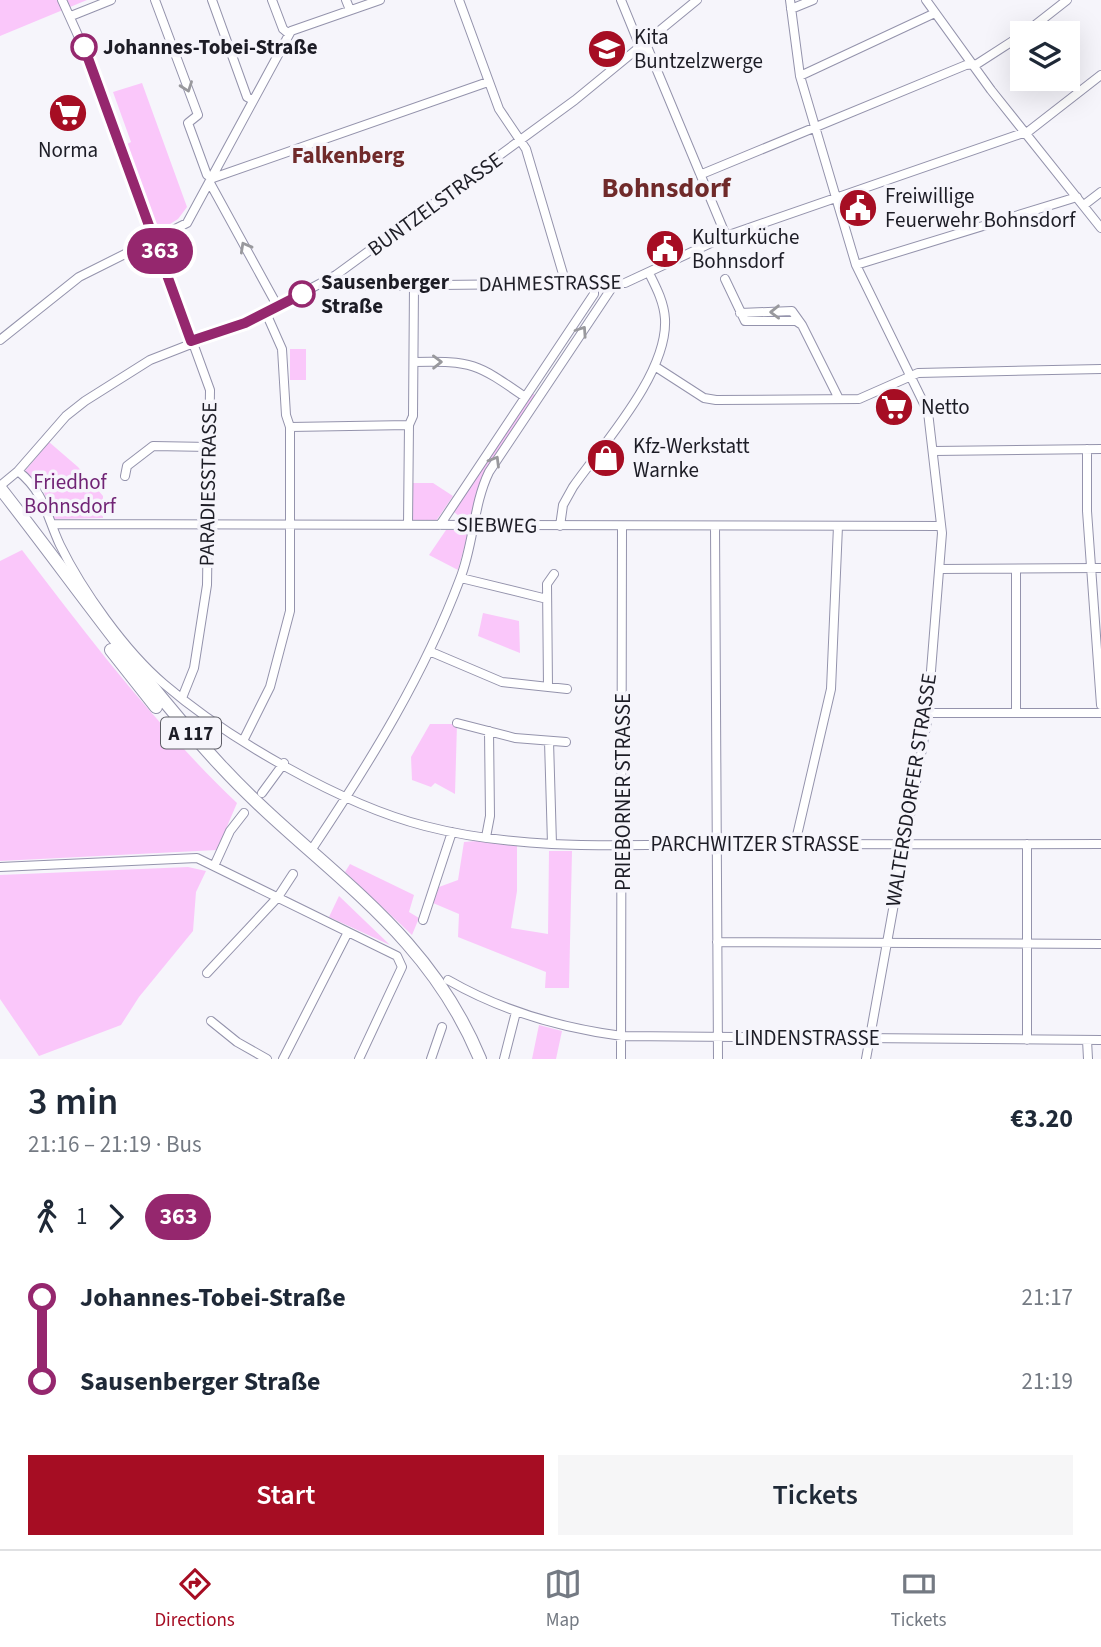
<!DOCTYPE html>
<html lang="en">
<head>
<meta charset="utf-8">
<style>
  body { margin:0; font-family:"Source Sans 3",sans-serif; background:#f6f6f7; color:#1f2937; height:100vh; display:flex; flex-direction:column; font-size:26px; white-space:nowrap }
  * { box-sizing:border-box; margin:0 }
  p { font-size:23px; color:#747a83 }
  .icon { flex:none; width:38px; height:38px; fill:none; stroke:currentColor; stroke-width:2; stroke-linecap:round; stroke-linejoin:round }
  .map { position:relative; height:1059px; overflow:hidden }
  .drawer { display:flex; flex-direction:column; background:#fff; flex:1 }
  .drawer>* { flex:none }
  .badge { padding:0 14px; border-radius:23px; font-size:24px; line-height:46px }
  .tools { position:absolute; left:1010px; top:21px; display:grid; gap:14px }
  .tools a { display:grid; place-items:center; width:70px; height:70px; border-radius:0px; background:#fff; box-shadow:0 7px 28px #0002; font-size:35px }
  .map>.badge { position:absolute; translate:-50% -50%; box-shadow:0 0 0 4px #fff }
  .legs { display:flex; align-items:center; gap:10px; height:77px; padding:0 28px; font-size:23px }
  .legs p { margin-inline-start:auto }
  .summary { display:flex; align-items:center; justify-content:space-between; height:119px; padding:0 28px }
  h1 { font-size:38px; font-weight:600; line-height:52px }
  .action { display:flex; gap:14px; margin-top:auto; padding:14px 28px }
  .action a { flex:1; height:80px; border-radius:0px; background:#a60d23; color:#fff; font-size:28px; font-weight:600; line-height:80px; text-align:center }
  .action a+a { background:#f6f6f7; color:#1f2937 }
  ul { padding:0 28px; list-style:none }
  li { display:flex; align-items:center; gap:24px; height:84px; font-size:26px }
  li i { display:grid; place-items:center; width:10px; height:100%; margin:0 9px; background:currentColor }
  li i::after { content:''; width:18px; height:18px; margin:-9px; border:5px solid; border-radius:50%; background:#fff }
  li p { margin-inline-start:auto }
  li:first-child i { background:linear-gradient(#0000 50%,currentColor 0) }
  li:last-child i { background:linear-gradient(currentColor 50%,#0000 0) }
  .tabs { display:flex; justify-content:space-around; align-items:center; height:98px; border-top:2px solid #e0e1e3; background:#fff; font-size:19px; color:#747a83 }
  .tabs a { display:grid; justify-items:center; gap:4px }
  .tabs .active { color:#a60d23 }
  .map>svg:first-child { display:block }
</style>
</head>
<body>
<div class="map">
<svg width="1101" height="1059" viewBox="0 0 1101 1059">
  <rect width="100%" height="100%" fill="#f6f5fb"/>
  <path fill="#fac7fa" d="M0,0H87L0,36Z
    M142,83L187,207L178,219L159,231L127,144L131,142L113,92Z
    M290,349H306V380H290Z
    M531,392L536,396L490,462L473,522L465,521L454,512Z
    M49,442L78,467L103,496V518L54,519L42,487L25,471Z
    M412,483H433L453,496L436,521L412,522Z
    M446,530H469L458,570L429,555Z
    M22,550C89,638 156,726 237,803L217,850L0,861V561Z
    M483,613L519,621L520,653L478,636Z
    M430,724H457L455,794L435,783L431,787L412,780L411,757Z
    M488,840L517,844V891L511,928L548,934L549,851H572L569,988H545L546,972L458,937L459,914L433,903L439,887L458,880L464,842Z
    M350,864L414,895L409,912L419,918L412,935L345,872Z
    M188,867L206,871L196,892L193,931L139,997L121,1025L39,1056L0,999V875Z
    M339,896L390,945L329,917Z
    M539,1025L562,1031L556,1059H532Z"/>
  <g fill="none" stroke-linecap="round" stroke-linejoin="round">
    <g stroke="#9493ac" stroke-width="10">
      <path id="minor" d="M62,0L95,73L210,390L207,585L194,668L182,698
        M155,0L198,115L188,123L207,175L213,178
        M212,0L247,97L253,100
        M272,0L283,29L289,34
        M346,0L350,10
        M459,0L499,109L526,149L566,284
        M621,0L641,49
        M790,0L800,76L856,265L928,412L942,533L927,721L866,1059
        M926,0L991,90L1101,228
        M791,9L813,0
        M71,16L111,0
        M1025,33L1067,0
        M646,44L726,236
        M800,76L935,13
        M702,174L966,65L977,64L1022,35
        M213,178L488,82
        M210,183L278,307
        M1084,205L1101,192
        M856,265L1077,197
        M333,277L337,284L345,286L625,283L726,236L1029,131L1101,75
        M725,279L745,321H796L802,325L839,399
        M740,313L792,311L802,325
        M0,340L79,277L187,223L291,31L380,0
        M414,362C473,361 476,363 525,397
        M656,367L704,398L716,400L859,399L918,373L1101,369
        M290,427L409,425
        M1087,449V511L1101,705
        M934,451L1101,449
        M18,471C45,493 46,515 60,545C82,590 125,651 164,684C228,739 342,805 425,826C521,851 623,845 722,844C848,844 975,845 1101,844
        M125,476L127,466L153,446L210,447
        M0,486L18,471L66,416L85,401L150,360L250,321L336,275L575,100L697,0
        M52,524L941,526
        M408,525L409,425L413,416L414,285
        M440,525L594,294V284
        M560,526L563,505L573,487C604,443 668,373 665,319C664,302 656,287 649,273
        M715,526L718,1059
        M940,569L1101,568
        M1016,569V712
        M461,578L547,599
        M429,651L502,682L567,689
        M548,687L547,584L554,574
        M928,713H1101
        M457,723L515,738L566,742
        M244,739L270,687L290,611V427L286,415L282,349L266,313
        M549,741L552,844
        M262,793L284,763
        M486,837L490,816L489,731
        M795,844L831,689L838,526
        M1027,844V1040
        M314,846C370,762 424,675 460,579C474,544 473,505 489,472L611,289V284
        M215,864L230,831L244,813
        M0,867L197,858L397,956L402,967L359,1059
        M423,920L452,832
        M717,942L1101,944
        M207,973L278,897L293,874
        M448,980C502,1011 561,1028 622,1036L1101,1040
        M211,1021L237,1042L267,1059
        M1087,1040L1088,1059
        M283,1059L348,932
        M431,1059L442,1027
        M504,1059L516,1012
        M621,1059L622,526"/>
    </g>
    <g stroke="#9493ac" stroke-width="14">
      <path id="highway" d="M0,488C73,581 139,678 220,765C315,868 424,923 480,1059
        M111,650L156,707"/>
    </g>
    <use href="#minor" stroke="#fff" stroke-width="8"/>
    <use href="#highway" stroke="#fff" stroke-width="12"/>
  </g>
  <defs><path id="oneway-chevron" d="M-2-3.5L2.5 0L-2 3.5" fill="none" stroke-width="1.6" stroke-linecap="round" stroke-linejoin="round" transform="scale(1.75)"/></defs>
  <g stroke="#99999d">
    <use href="#oneway-chevron" transform="translate(187 87) rotate(70)"/>
    <use href="#oneway-chevron" transform="translate(245 247) rotate(-119)"/>
    <use href="#oneway-chevron" transform="translate(775 312) rotate(179)"/>
    <use href="#oneway-chevron" transform="translate(582 331) rotate(-56)"/>
    <use href="#oneway-chevron" transform="translate(437 362) rotate(-1)"/>
    <use href="#oneway-chevron" transform="translate(495 461) rotate(-59)"/>
  </g>
  <g fill="none" stroke-linecap="round" stroke-linejoin="round">
    <g stroke="#fff" stroke-width="16">
      <path id="line-1" d="M84,47L191,341L245,323L302,294"/>
    </g>
    <use href="#line-1" stroke="#95276e" stroke-width="10"/>
  </g>
  <defs>
    <g id="school-disc" transform="scale(2.0125)"><circle r="9.5" fill="#a60d23" stroke="#f6f5fb"/><path d="M0-5L7-2L0 1L-7-2ZM-4 1L0 2.5L4 1V4Q0 6-4 4Z" fill="#fff"/></g>
    <g id="supermarket-disc" transform="scale(2.0125)"><circle r="9.5" fill="#a60d23" stroke="#f6f5fb"/><path d="M-6-5.5h2.5l.6 2H6L4.5 2H-2.5L-4.4-4H-6ZM-1.5 3.2a1.3 1.3 0 1 0 .1 0ZM3 3.2a1.3 1.3 0 1 0 .1 0Z" fill="#fff"/></g>
    <g id="civic-disc" transform="scale(2.0125)"><circle r="9.5" fill="#a60d23" stroke="#f6f5fb"/><path d="M-.6-6.5H3V-4.5H.6V-3L4-1V1h2V6H-6V1h2V-1L-.6-3ZM-1.2 2.5V6h2.4V2.5Z" fill="#fff"/></g>
    <g id="shop-disc" transform="scale(2.0125)"><circle r="9.5" fill="#a60d23" stroke="#f6f5fb"/><path d="M-5-2.5h2.3a2.7 3.5 0 0 1 5.4 0H5L5.5 6h-11ZM-1.5-2.5h3a1.5 2.3 0 0 0-3 0Z" fill="#fff"/></g>
  </defs>
  <g fill-rule="evenodd">
    <use href="#school-disc" x="607" y="49"/>
    <use href="#supermarket-disc" x="68" y="113"/>
    <use href="#civic-disc" x="858" y="208"/>
    <use href="#civic-disc" x="665" y="249"/>
    <use href="#supermarket-disc" x="894" y="407"/>
    <use href="#shop-disc" x="606" y="458"/>
  </g>
  <g fill="#fff" stroke="#95276e" stroke-width="3.5">
    <circle cx="84" cy="47" r="12"/>
    <circle cx="302" cy="294" r="12"/>
  </g>
  <g text-anchor="middle" stroke-width="7" stroke-linejoin="round" paint-order="stroke">
    <rect fill="#f6f5fb" stroke="#5e5e66" stroke-width="2" x="161" y="717.5" width="60" height="31" rx="5"/>
    <g font-size="19" font-weight="bold" fill="#1d1d26">
      <text x="191" y="740">A 117</text>
    </g>
    <g font-size="21" fill="#1d1d26" stroke="#f6f5fb" text-anchor="start">
      <text x="634" y="44">Kita<tspan x="634" dy="24">Buntzelzwerge</tspan></text>
      <text x="68" y="157" text-anchor="middle">Norma</text>
      <text x="885" y="203">Freiwillige<tspan x="885" dy="24">Feuerwehr Bohnsdorf</tspan></text>
      <text x="692" y="244">Kulturküche<tspan x="692" dy="24">Bohnsdorf</tspan></text>
      <text x="921" y="414">Netto</text>
      <text x="633" y="453">Kfz-Werkstatt<tspan x="633" dy="24">Warnke</tspan></text>
    </g>
    <g font-size="21" font-weight="bold" fill="#1d1d26" stroke="#f6f5fb" text-anchor="start">
      <text x="103" y="54">Johannes-Tobei-Straße</text>
      <text x="321" y="289">Sausenberger<tspan x="321" dy="24">Straße</tspan></text>
    </g>
    <g font-size="21" fill="#1d1d26" stroke="#f6f5fb">
      <text transform="translate(435 204) rotate(-36)" y="7">BUNTZELSTRASSE</text>
      <text transform="translate(550 283) rotate(-1)" y="7">DAHMESTRASSE</text>
      <text transform="translate(208 484) rotate(-89)" y="7">PARADIESSTRASSE</text>
      <text transform="translate(497 525) rotate(1)" y="7">SIEBWEG</text>
      <text transform="translate(911 790) rotate(-81)" y="7">WALTERSDORFER STRASSE</text>
      <text transform="translate(623 792) rotate(-90)" y="7">PRIEBORNER STRASSE</text>
      <text x="755" y="851">PARCHWITZER STRASSE</text>
      <text x="807" y="1045">LINDENSTRASSE</text>
    </g>
    <g font-size="21" fill="#712475" stroke="#f6f5fb">
      <text x="70" y="489">Friedhof<tspan x="70" dy="24">Bohnsdorf</tspan></text>
    </g>
    <g font-size="23" font-weight="bold" fill="#702a2a" stroke="#f6f5fb">
      <text x="348" y="163">Falkenberg</text>
    </g>
    <g font-size="28" font-weight="bold" fill="#702a2a" stroke="#f6f5fb">
      <text x="666" y="197">Bohnsdorf</text>
    </g>
  </g>
</svg>
<div class="tools">
<a><svg class="icon" aria-label="layers" viewBox="0 0 24 24"><path d="M12 4l9 5-9 5-9-5zM3 14l9 5 9-5"/></svg></a>
</div>
<b class="badge" style="left:160px;top:251px;background:#95276e;color:#fff">363</b>
</div>
<section class="drawer">
<div class="summary"><div><h1>3 min</h1><p>21:16 – 21:19 · Bus</p></div><b>€3.20</b></div>
<div class="legs"><svg class="icon" aria-label="walk" viewBox="0 0 24 24"><circle cx="13" cy="4" r="2"/><path d="M13 8l-2 6 4 7M11 14l-3 7M7 12l3-4h3l4 4"/></svg>1<svg class="icon" aria-label="forward" viewBox="0 0 24 24"><path d="M9 5l7 7-7 7"/></svg><b class="badge" style="background:#95276e;color:#fff">363</b></div>
<ul>
<li><i style="color:#95276e"></i><b>Johannes-Tobei-Straße</b><p>21:17</p></li>
<li><i style="color:#95276e"></i><b>Sausenberger Straße</b><p>21:19</p></li>
</ul>
<div class="action"><a>Start</a><a>Tickets</a></div>
</section>
<nav class="tabs">
<a class="active"><svg class="icon" aria-label="directions" viewBox="0 0 24 24"><path d="M12 3l9 9-9 9-9-9zM9 14v-3h6M13 9l2 2-2 2"/></svg>Directions</a>
<a><svg class="icon" aria-label="map" viewBox="0 0 24 24"><path d="M3 6l6-2 6 2 6-2v14l-6 2-6-2-6 2zM9 4v14M15 6v14"/></svg>Map</a>
<a><svg class="icon" aria-label="tickets" viewBox="0 0 24 24"><path d="M3 7h18v10H3zM15 7v10"/></svg>Tickets</a>
</nav>
</body>
</html>
